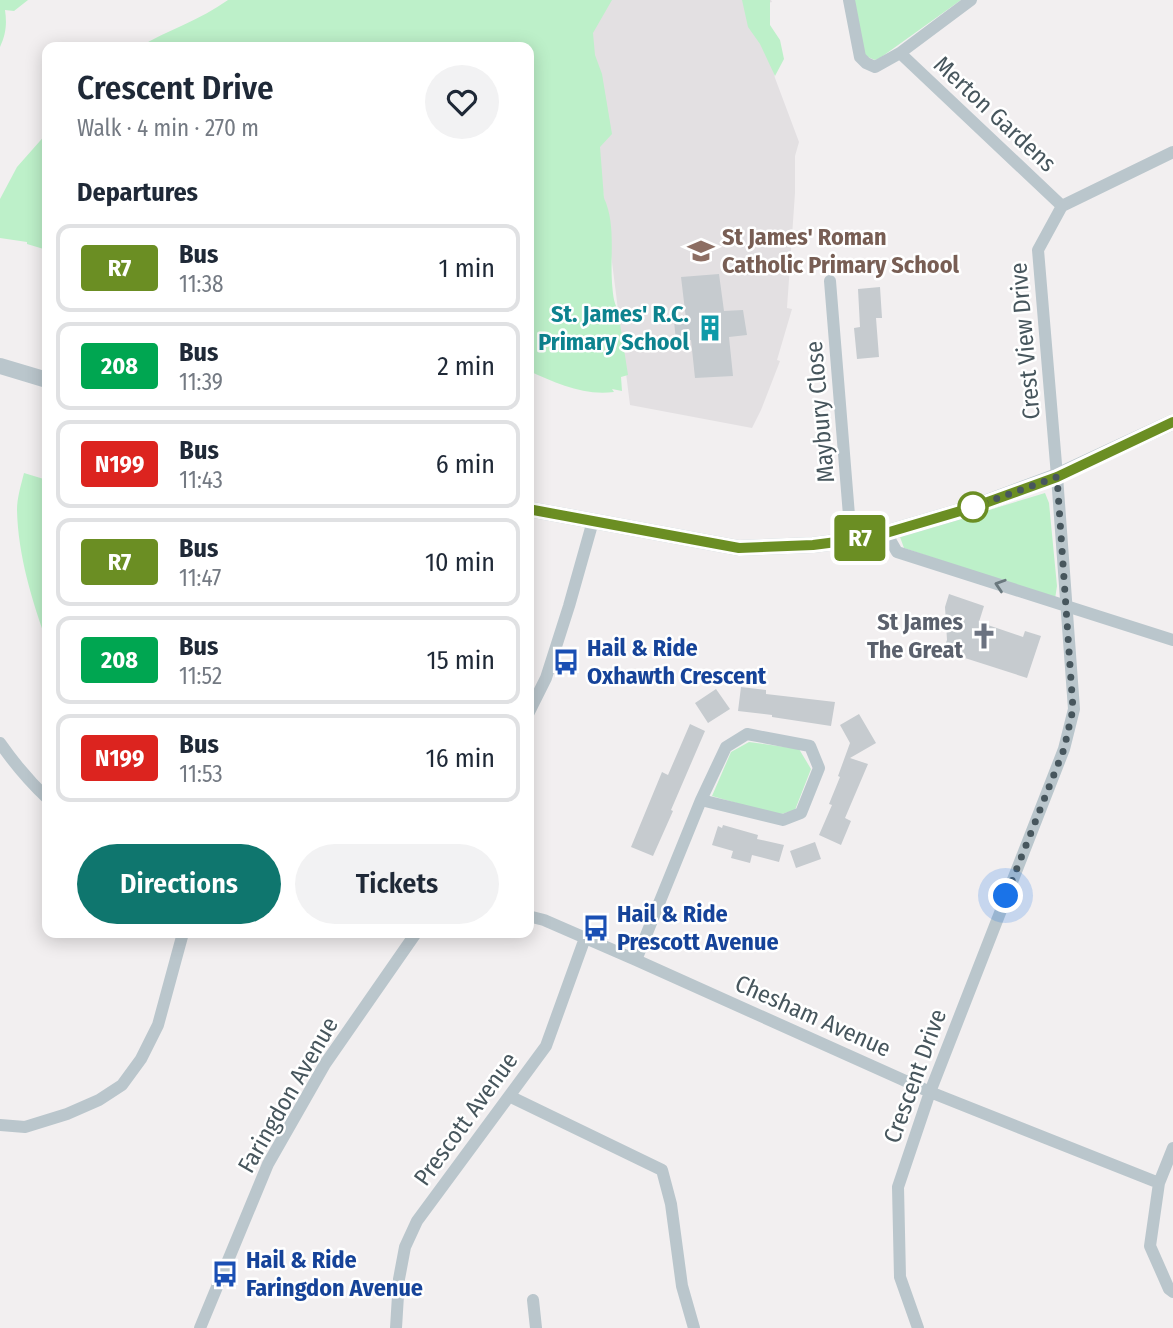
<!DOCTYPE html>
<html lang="en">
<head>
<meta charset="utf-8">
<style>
  body { margin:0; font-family:"Fira Sans Condensed",sans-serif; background:#f2f2f3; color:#1f2937; height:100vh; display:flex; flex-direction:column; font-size:26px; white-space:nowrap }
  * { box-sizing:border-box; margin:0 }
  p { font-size:23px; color:#747a83 }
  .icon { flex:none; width:38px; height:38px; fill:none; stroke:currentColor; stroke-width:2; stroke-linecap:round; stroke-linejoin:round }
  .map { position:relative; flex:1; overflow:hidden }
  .side { position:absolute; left:42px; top:42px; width:492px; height:896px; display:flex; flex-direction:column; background:#fff; border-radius:14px; box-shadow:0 4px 18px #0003 }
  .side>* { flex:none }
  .badge { padding:0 14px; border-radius:5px; font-size:24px; line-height:46px }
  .you { position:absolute; width:35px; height:35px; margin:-18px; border:5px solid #fff; border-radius:50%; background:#1a73e8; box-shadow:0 0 0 10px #1a73e833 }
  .map>.badge { position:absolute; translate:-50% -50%; box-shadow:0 0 0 4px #fff }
  h2 { padding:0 35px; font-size:26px; line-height:63px }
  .round { display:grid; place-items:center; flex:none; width:74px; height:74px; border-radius:37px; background:#f2f2f3 }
  .overview { display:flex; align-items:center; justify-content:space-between; height:119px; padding:0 35px }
  h1 { font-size:33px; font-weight:600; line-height:52px }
  .action { display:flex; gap:14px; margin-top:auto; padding:14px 35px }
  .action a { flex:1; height:80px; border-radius:42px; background:#0f766e; color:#fff; font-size:28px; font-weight:600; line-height:80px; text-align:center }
  .action a+a { background:#f2f2f3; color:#1f2937 }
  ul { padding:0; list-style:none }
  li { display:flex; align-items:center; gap:21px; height:88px; margin:0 14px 10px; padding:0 21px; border:4px solid #e0e1e3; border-radius:14px }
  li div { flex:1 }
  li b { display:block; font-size:26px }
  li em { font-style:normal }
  li .badge { min-width:77px; font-weight:700; text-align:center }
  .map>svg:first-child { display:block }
</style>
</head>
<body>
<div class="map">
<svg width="1173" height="1328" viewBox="0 0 1173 1328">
  <rect width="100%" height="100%" fill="#f2eff0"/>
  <path fill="#e3e0e2" d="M579,0H771L772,2L763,4L768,47L775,78L799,142L795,156V193L787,308L792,309L777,360L780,361L761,410L752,428L630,405Z"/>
  <path fill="#bdf0c9" d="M0,0H28L14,11L5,10C7,24 6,34 0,47Z
    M228,0H612L593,33L595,55L602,74L612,134L600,147L604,198C616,224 610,255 612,283C613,293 613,301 618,310L628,375L621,377L622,391L612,389L614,392C583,396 556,383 529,371L528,47H139C168,30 200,20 228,0Z
    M742,0H770V25L780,40L784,59L775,76L760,44L748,27Z
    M854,0H961L880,58L875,60L865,56Z
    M47,133V250L27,244V242L0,238V199L17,167Z
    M24,473L47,480V642C32,601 18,555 17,510C17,498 21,485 24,473Z
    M1045,493L1049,503L1057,586L1055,599L904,548L900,537Z
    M749,742L799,749L811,769L795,810L778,815L712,796L731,752Z"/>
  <path fill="#c6cbcf" d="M719,274L724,311L743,310L747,335L729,337L733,376L695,378L691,340L676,341L674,321L686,319L681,277Z
    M880,287L882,318H876L879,357L857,359L854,328L860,327L858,289Z
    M949,594L984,606L979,622L1023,637L1025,631L1041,636L1027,678L943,651L947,640L945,607Z
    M741,687L766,690V694L835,702L831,726L772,717V715L738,711Z
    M716,689L730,709L708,723L695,703Z
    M859,714L876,743L850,758L868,764L845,818L851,821L841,845L819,835L832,805L829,804L840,777L838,776L850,743L840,725Z
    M690,724L705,731L671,810L673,811L653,856L631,847L662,772L668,775Z
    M723,825L758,835L757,839L784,845L779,862L752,855L750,863L731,858L733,851L712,845L718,826L722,828Z
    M815,842L821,859L796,868L790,851Z"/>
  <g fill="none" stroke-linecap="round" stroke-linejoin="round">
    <path stroke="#bac6cc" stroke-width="12" d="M849,0L860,57L866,63L875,67L900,53L1062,206
      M900,53L971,0
      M830,281L851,540
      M886,533L897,552L1173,640
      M528,714L546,678L569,606L593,521
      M0,743C14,763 29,781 47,798
      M528,916L544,920L636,960L930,1092L1159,1183
      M636,960L701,800L726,747L747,734L810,746L819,768L801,813L783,820L701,800
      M509,1096L662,1170L671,1204L682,1286L694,1328
      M0,1125L25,1127L67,1114L99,1100L122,1085L141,1059L158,1025L183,933
      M1173,1148L1159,1183L1150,1246L1169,1289L1173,1292
      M533,1300L536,1328
      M200,1328L268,1164L325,1064L416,933
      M396,1328L399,1279L405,1247L417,1221L546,1046L585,938
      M918,1328L900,1277L898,1187L930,1092L1064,749L1074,709L1057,476L1038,250L1062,206L1173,152"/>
    <path stroke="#bac6cc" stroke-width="16" d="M0,366L47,380
      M528,509L739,548L813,545L851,540L886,533L974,507L1057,476L1173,422"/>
  </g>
  <defs><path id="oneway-chevron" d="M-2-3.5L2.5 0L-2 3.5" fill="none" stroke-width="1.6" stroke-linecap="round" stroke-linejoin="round" transform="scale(1.75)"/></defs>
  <use stroke="#6a787e" href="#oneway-chevron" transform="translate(1000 585) rotate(-162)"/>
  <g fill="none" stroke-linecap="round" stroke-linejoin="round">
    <g stroke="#fff" stroke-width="16">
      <path id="line" d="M528,509L739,548L813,545L852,540L886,533L974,507L1057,477L1173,422"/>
    </g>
    <use href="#line" stroke="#6b8e23" stroke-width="10"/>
    <path stroke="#47565d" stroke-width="7" stroke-dasharray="0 12.6" d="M973,507L1057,477L1073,709L1064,749L1006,896"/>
  </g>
  <defs>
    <g id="school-bare" transform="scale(2.1)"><path d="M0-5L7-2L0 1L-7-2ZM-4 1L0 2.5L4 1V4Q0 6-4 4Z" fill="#8d6e63" stroke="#fff" stroke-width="2.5" paint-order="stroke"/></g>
    <g id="building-bare" transform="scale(2.1)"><path d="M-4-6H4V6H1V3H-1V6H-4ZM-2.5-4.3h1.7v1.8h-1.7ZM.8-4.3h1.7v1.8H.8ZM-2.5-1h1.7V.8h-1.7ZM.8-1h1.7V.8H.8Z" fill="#0f9aa8" stroke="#fff" stroke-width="2.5" paint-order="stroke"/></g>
    <g id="church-bare" transform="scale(2.1)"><path d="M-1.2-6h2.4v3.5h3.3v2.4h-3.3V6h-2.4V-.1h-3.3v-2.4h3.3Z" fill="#6b7280" stroke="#fff" stroke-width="2.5" paint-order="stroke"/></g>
    <g id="bus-bare" transform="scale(2.1)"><path d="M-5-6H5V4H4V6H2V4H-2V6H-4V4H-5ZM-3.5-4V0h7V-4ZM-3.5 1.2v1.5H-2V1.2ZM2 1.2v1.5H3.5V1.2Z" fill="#1a4fb4" stroke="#fff" stroke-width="2.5" paint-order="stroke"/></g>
  </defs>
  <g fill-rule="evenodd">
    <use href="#school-bare" x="701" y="251"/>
    <use href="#building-bare" x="710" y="328"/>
    <use href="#church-bare" x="984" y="636"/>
    <use href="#bus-bare" x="566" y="662"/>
    <use href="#bus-bare" x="596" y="928"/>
    <use href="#bus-bare" x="225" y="1274"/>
  </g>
  <circle fill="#fff" stroke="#6b8e23" stroke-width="3.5" cx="973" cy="507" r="14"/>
  <g text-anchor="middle" stroke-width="5" stroke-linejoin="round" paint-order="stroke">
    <g font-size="24" fill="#47565d" stroke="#fff">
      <text transform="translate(995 114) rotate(43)" y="8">Merton Gardens</text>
      <text transform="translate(1025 341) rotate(-95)" y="8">Crest View Drive</text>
      <text transform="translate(820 412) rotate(-95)" y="8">Maybury Close</text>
      <text transform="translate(813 1016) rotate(24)" y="8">Chesham Avenue</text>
      <text transform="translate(915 1076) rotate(-70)" y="8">Crescent Drive</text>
      <text transform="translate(288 1095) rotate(-60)" y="8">Faringdon Avenue</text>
      <text transform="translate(466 1119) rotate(-54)" y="8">Prescott Avenue</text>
    </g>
    <g font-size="24" font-weight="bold" fill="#785e54" stroke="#fff" text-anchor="start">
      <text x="722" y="245">St James' Roman<tspan x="722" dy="28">Catholic Primary School</tspan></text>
    </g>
    <g font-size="24" font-weight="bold" fill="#0d838f" stroke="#fff" text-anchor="end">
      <text x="689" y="322">St. James' R.C.<tspan x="689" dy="28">Primary School</tspan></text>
    </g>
    <g font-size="24" font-weight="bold" fill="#5b616d" stroke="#fff" text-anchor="end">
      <text x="963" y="630">St James<tspan x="963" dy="28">The Great</tspan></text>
    </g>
    <g font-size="24" font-weight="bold" fill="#164399" stroke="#fff" text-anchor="start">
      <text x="587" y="656">Hail &amp; Ride<tspan x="587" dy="28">Oxhawth Crescent</tspan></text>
      <text x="617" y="922">Hail &amp; Ride<tspan x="617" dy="28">Prescott Avenue</tspan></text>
      <text x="246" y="1268">Hail &amp; Ride<tspan x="246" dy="28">Faringdon Avenue</tspan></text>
    </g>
  </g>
</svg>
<div class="you" style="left:1006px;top:896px"></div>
<b class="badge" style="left:860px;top:538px;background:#6b8e23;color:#fff">R7</b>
<section class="side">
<div class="overview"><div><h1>Crescent Drive</h1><p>Walk · 4 min · 270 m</p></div><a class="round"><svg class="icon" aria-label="heart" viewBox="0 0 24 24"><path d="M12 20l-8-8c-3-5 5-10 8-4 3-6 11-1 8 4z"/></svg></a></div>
<h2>Departures</h2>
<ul>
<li><span class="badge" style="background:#6b8e23;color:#fff">R7</span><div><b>Bus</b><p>11:38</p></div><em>1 min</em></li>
<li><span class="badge" style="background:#00a651;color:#fff">208</span><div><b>Bus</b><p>11:39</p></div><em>2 min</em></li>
<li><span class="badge" style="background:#dc241f;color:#fff">N199</span><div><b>Bus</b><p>11:43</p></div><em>6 min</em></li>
<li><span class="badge" style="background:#6b8e23;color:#fff">R7</span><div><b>Bus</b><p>11:47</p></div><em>10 min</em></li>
<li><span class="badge" style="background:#00a651;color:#fff">208</span><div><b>Bus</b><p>11:52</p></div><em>15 min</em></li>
<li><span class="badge" style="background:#dc241f;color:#fff">N199</span><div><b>Bus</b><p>11:53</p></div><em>16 min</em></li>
</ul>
<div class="action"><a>Directions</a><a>Tickets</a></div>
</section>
</div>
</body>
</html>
